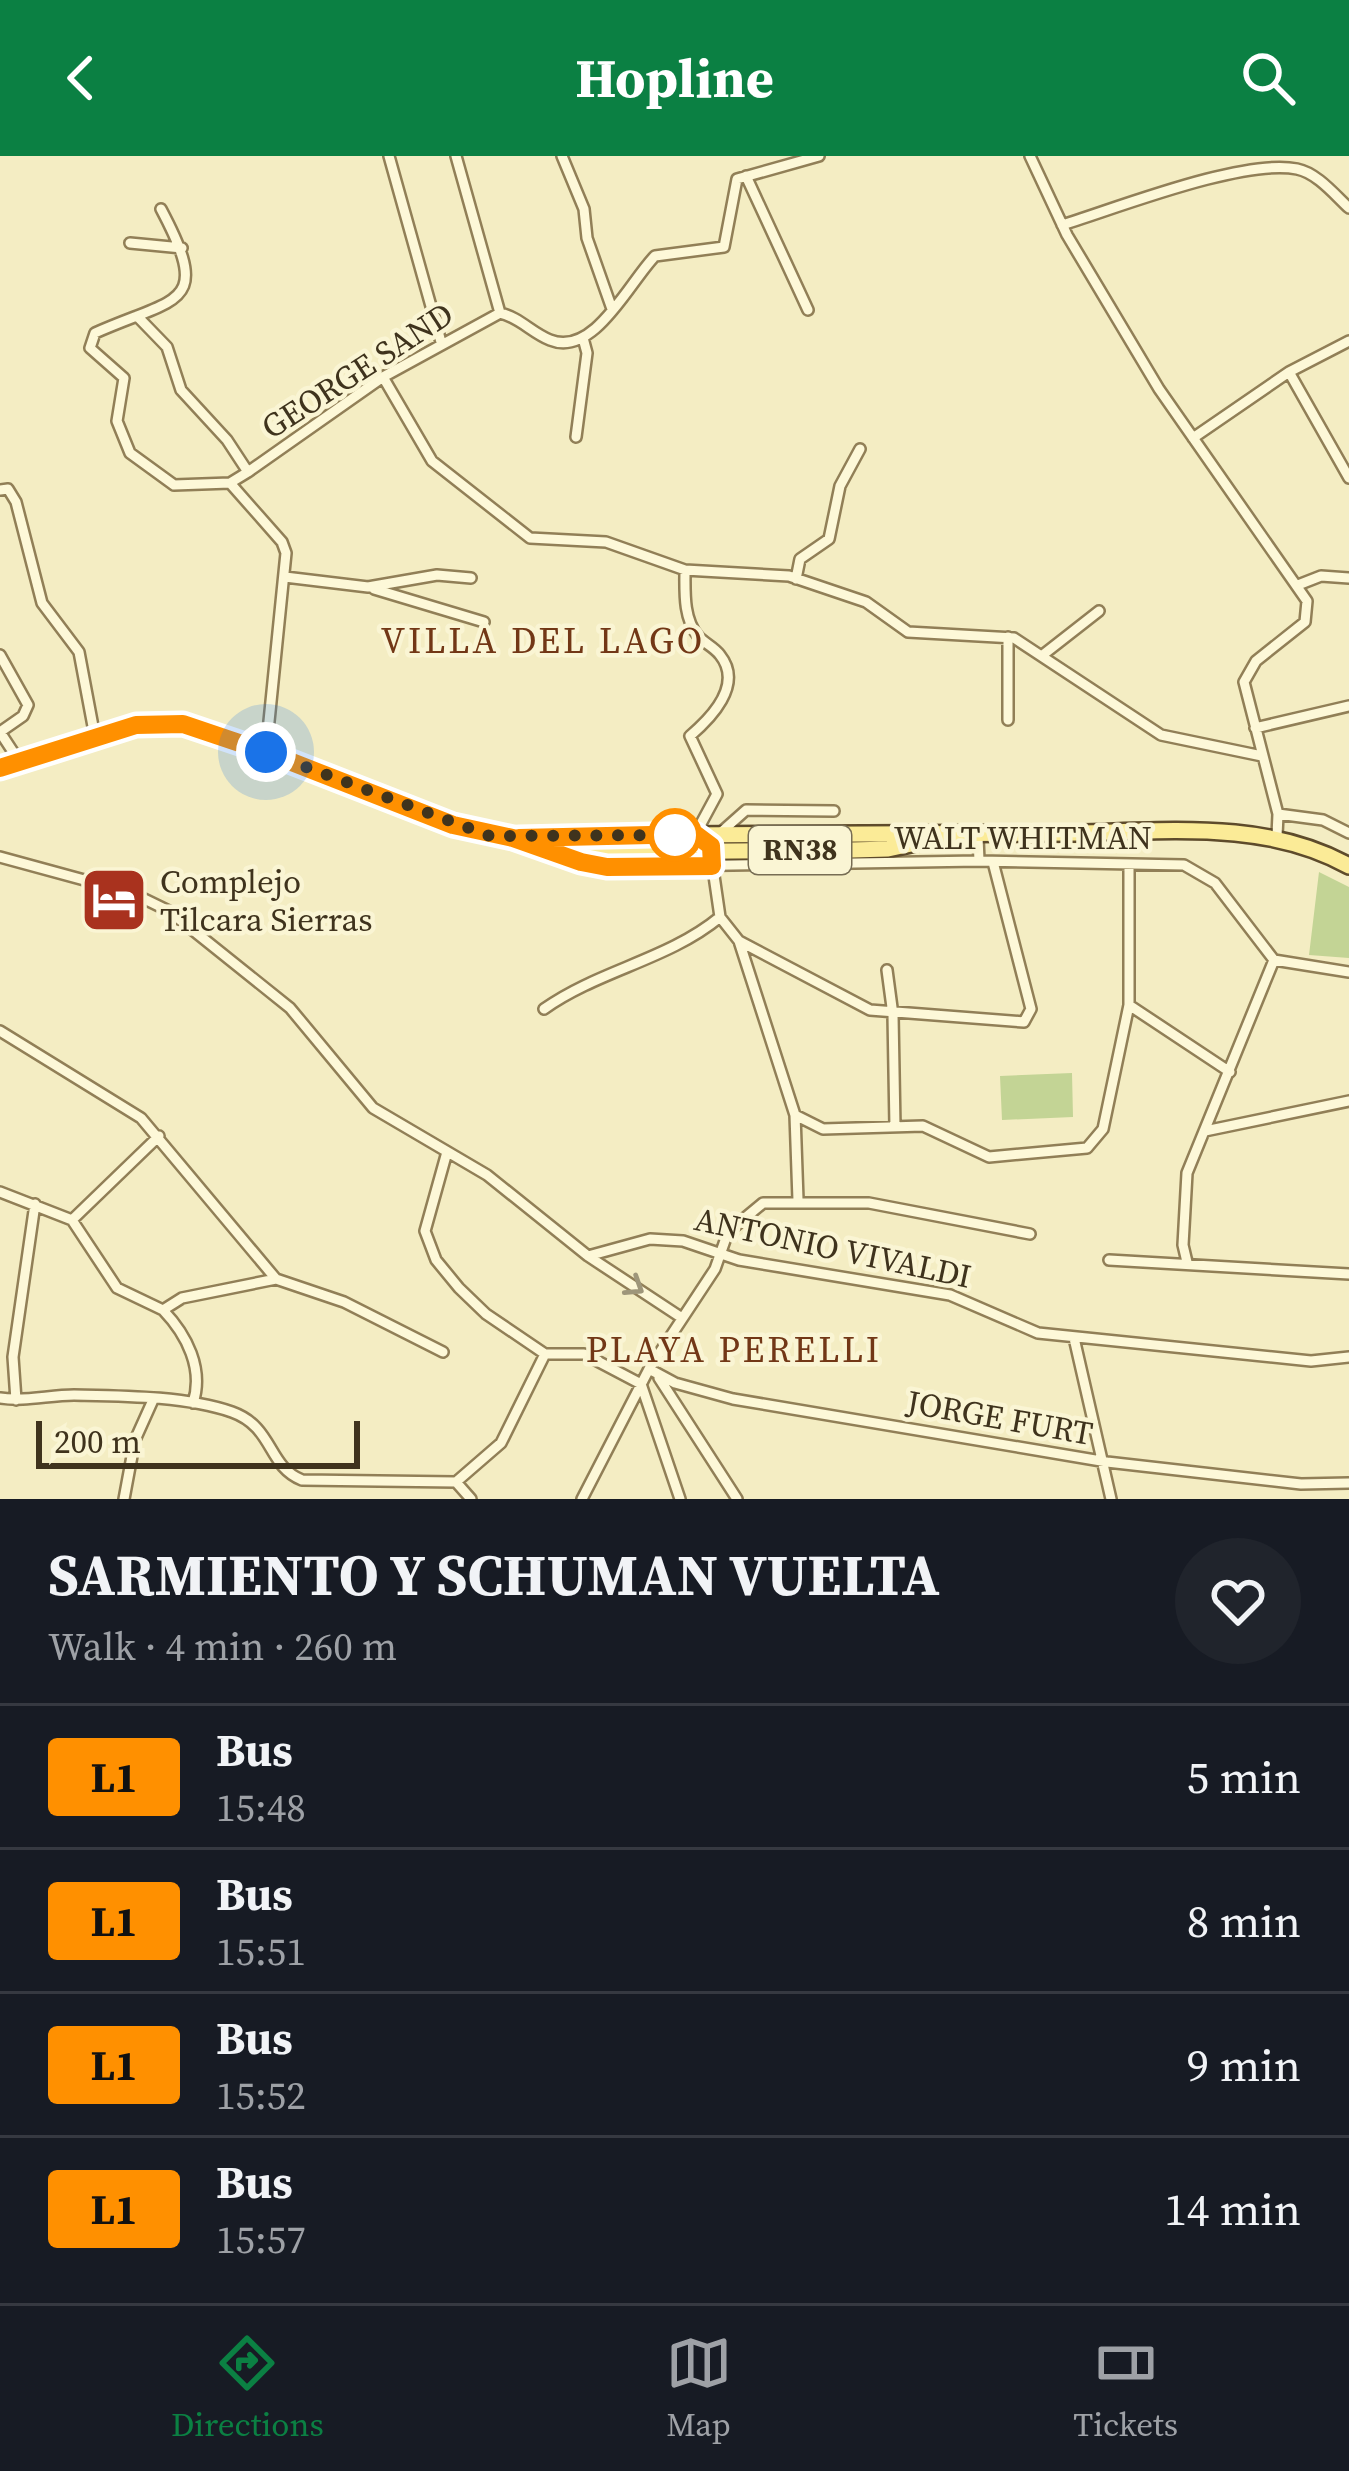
<!DOCTYPE html>
<html lang="en">
<head>
<meta charset="utf-8">
<style>
  body { margin:0; font-family:"Source Serif 4",serif; background:#20242c; color:#f1f3f6; height:100vh; display:flex; flex-direction:column; font-size:45px; white-space:nowrap }
  * { box-sizing:border-box; margin:0 }
  p { font-size:39px; color:#9ea1a6 }
  .icon { flex:none; width:66px; height:66px; fill:none; stroke:currentColor; stroke-width:2; stroke-linecap:round; stroke-linejoin:round }
  .map { position:relative; height:1343px; overflow:hidden }
  .sheet { display:flex; flex-direction:column; background:#171b24; flex:1 }
  .sheet>* { flex:none }
  .badge { padding:0 24px; border-radius:9px; font-size:42px; line-height:78px }
  .scale { position:absolute; left:36px; bottom:30px; width:324px; box-sizing:border-box; padding-left:12px; border:6px solid #3f331d; border-top:0; font-size:33px; line-height:42px; white-space:nowrap; color:#3f331d; -webkit-text-stroke:9px #faf5d4; paint-order:stroke }
  .you { position:absolute; width:60px; height:60px; margin:-30px; border:9px solid #fff; border-radius:50%; background:#1a73e8; box-shadow:0 0 0 18px #1a73e833 }
  .map>.badge { position:absolute; translate:-50% -50%; box-shadow:0 0 0 6px #fff }
  .round { display:grid; place-items:center; flex:none; width:126px; height:126px; border-radius:63px; background:#20242c }
  .summary { display:flex; align-items:center; justify-content:space-between; height:204px; padding:0 48px }
  h1 { font-size:57px; font-weight:700; line-height:90px }
  ul { padding:0; list-style:none }
  li { display:flex; align-items:center; gap:36px; height:144px; padding:0 48px; border-top:3px solid #363941 }
  li div { flex:1 }
  li b { display:block; font-size:45px }
  li em { font-style:normal }
  li .badge { min-width:132px; font-weight:700; text-align:center }
  header { display:flex; justify-content:space-between; align-items:center; height:156px; padding:0 48px; background:#0b8043; color:#fff; font-size:54px; font-weight:700 }
  .tab-bar { display:flex; justify-content:space-around; align-items:center; height:168px; border-top:3px solid #363941; background:#171b24; font-size:33px; color:#9ea1a6 }
  .tab-bar a { display:grid; justify-items:center; gap:6px }
  .tab-bar .selected { color:#0b8043 }
  .map>svg:first-child { display:block }
</style>
</head>
<body>
<header><svg class="icon" aria-label="back" viewBox="0 0 24 24"><path d="M15 5l-7 7 7 7"/></svg>Hopline<svg class="icon" aria-label="search" viewBox="0 0 24 24"><circle cx="10" cy="10" r="6"/><path d="M15 15l6 6"/></svg></header>
<div class="map">
<svg width="1349" height="1343" viewBox="0 0 1349 1343">
  <rect width="100%" height="100%" fill="#f4edc3"/>
  <path fill="#c3d495" d="M1319,716L1349,731V802L1309,799Z
    M1072,917L1073,961L1002,964L1000,920Z"/>
  <g fill="none" stroke-linecap="round" stroke-linejoin="round">
    <g stroke="#917f57" stroke-width="14">
      <path id="street" d="M389,0L441,186
        M456,0L500,157
        M562,0L584,53L587,82L612,153
        M1030,0L1067,79L1159,233L1307,445L1305,466L1256,505L1244,526L1278,658L1277,680
        M746,20L808,154
        M161,53C213,151 178,140 95,177L90,192L124,222L117,265L130,297L174,329L230,327
        M1062,69C1117,52 1244,2 1297,13C1317,17 1334,38 1349,52
        M130,87L182,92
        M137,160L167,191L181,234L227,284L248,316L230,327
        M1289,216L1349,322
        M383,221L432,305L530,382L606,386L685,414L789,420L866,446L908,476L1014,482L1161,579L1262,600
        M576,281L587,197L583,182
        M1193,282L1289,216L1349,185
        M248,316L383,221L500,157C519,161 532,177 550,184C594,202 630,125 655,100L724,91L737,23L819,0
        M230,327L282,386L286,397L266,595
        M0,334L8,333L16,346L42,447L79,496L95,581
        M685,414C685,435 683,462 698,480C704,487 714,491 720,499C744,529 710,563 690,580L717,638L696,677
        M285,421L368,431L437,419L471,422
        M796,423L800,403L829,383L840,330L860,293
        M1298,429L1321,420L1349,422
        M374,433L484,466
        M1008,481V564
        M1044,498L1099,455
        M0,499L28,549L23,560L0,576L19,605
        M1255,572L1349,550
        M1278,658L1323,664L1349,677
        M719,678L746,654L834,655
        M978,681L979,705
        M516,683L607,711L979,705L1184,709L1215,727L1274,804L1349,816
        M0,701L132,737L169,755L290,852L373,952L487,1019L588,1100L682,1162
        M712,706L720,761L739,785L795,959L798,1044
        M739,785L870,854L1024,866L1031,853L993,706
        M887,814L893,859L895,971
        M1129,849L1230,916
        M544,853C599,814 668,804 720,761
        M0,875L141,962L276,1123L344,1146L443,1196
        M795,959L823,973L923,970L989,1001L1087,992L1103,973L1129,849V711
        M1205,975L1349,945
        M447,996L425,1075L436,1104L459,1132L486,1158L545,1198H584L641,1228L680,1343
        M0,1036L72,1064L117,1132L163,1154L182,1142L276,1123
        M72,1064L159,980
        M588,1100L650,1083L683,1085L739,1104L950,1139L1038,1177L1311,1205L1349,1201
        M1109,1104L1349,1118
        M1187,1106L1183,1089L1187,1017L1274,804
        M163,1154C187,1179 204,1213 193,1247
        M1074,1182L1111,1343
        M649,1213L675,1227L733,1243L1107,1306L1301,1328L1349,1327
        M659,1222L737,1343
        M0,1242C25,1246 49,1239 74,1239C124,1240 185,1240 232,1256C274,1271 267,1310 302,1324L456,1326L471,1343
        M16,1244L13,1201L35,1048
        M456,1326L501,1287L545,1198
        M124,1343L135,1284L153,1244
        M582,1343L649,1213L715,1113L728,1076L763,1047H869L1030,1078"/>
    </g>
    <g stroke="#5e4b2b" stroke-width="20">
      <path id="primary" d="M0,612L122,573L166,567L215,577L489,680L1081,677
        M1077,677C1168,675 1267,664 1349,710
        M551,688L614,696L852,694L888,693L939,682"/>
    </g>
    <use href="#street" stroke="#fdf8d8" stroke-width="9"/>
    <use href="#primary" stroke="#fbeb97" stroke-width="15"/>
  </g>
  <defs><path id="oneway-chevron" d="M-2-3.5L2.5 0L-2 3.5" fill="none" stroke-width="1.6" stroke-linecap="round" stroke-linejoin="round" transform="scale(3)"/></defs>
  <use stroke="#9e967a" href="#oneway-chevron" transform="translate(635 1131) rotate(33)"/>
  <g fill="none" stroke-linecap="round" stroke-linejoin="round">
    <g stroke="#fff" stroke-width="27">
      <path id="line" d="M0,612L136,569L183,568L266,596L453,669L513,682L581,706L607,711L712,710L711,690L695,678L519,682"/>
    </g>
    <use href="#line" stroke="#ff9000" stroke-width="18"/>
    <path stroke="#3f331d" stroke-width="12" stroke-dasharray="0 21.6" d="M266,596L490,680L675,679"/>
  </g>
  <defs>
    <g id="hotel-square" transform="scale(3.45)"><rect x="-9" y="-9" width="18" height="18" rx="4" fill="#a9321e" stroke="#faf5d4"/><path d="M-6-4.5h1.5V1H6V5H4.5V3h-9V5H-6ZM-4 0a1.8 1.8 0 1 1 3.6 0ZM.5 0V-2.5h3Q6-2.5 6 0Z" fill="#fff"/></g>
  </defs>
  <g fill-rule="evenodd">
    <use href="#hotel-square" x="114" y="744"/>
  </g>
  <circle fill="#fff" stroke="#ff9000" stroke-width="6" cx="675" cy="679" r="24"/>
  <g text-anchor="middle" stroke-width="9" stroke-linejoin="round" paint-order="stroke">
    <rect fill="#faf5d4" stroke="#776d54" stroke-width="3" x="749" y="670" width="102" height="48" rx="9"/>
    <g font-size="30" font-weight="bold" fill="#3f331d">
      <text x="800" y="704">RN38</text>
    </g>
    <g font-size="33" fill="#3f331d" stroke="#faf5d4">
      <text transform="translate(357 214) rotate(-33)" y="12">GEORGE SAND</text>
      <text x="1023" y="693">WALT WHITMAN</text>
      <text transform="translate(833 1091) rotate(12)" y="12">ANTONIO VIVALDI</text>
      <text transform="translate(1000 1261) rotate(10)" y="12">JORGE FURT</text>
    </g>
    <g font-size="33" fill="#3f331d" stroke="#faf5d4" text-anchor="start">
      <text x="160" y="737">Complejo<tspan x="160" dy="38">Tilcara Sierras</tspan></text>
    </g>
    <g font-size="36" letter-spacing="3" fill="#723716" stroke="#faf5d4">
      <text x="543" y="497">VILLA DEL LAGO</text>
      <text x="734" y="1206">PLAYA PERELLI</text>
    </g>
  </g>
</svg>
<div class="scale">200 m</div>
<div class="you" style="left:266px;top:596px"></div>
</div>
<section class="sheet">
<div class="summary"><div><h1>SARMIENTO Y SCHUMAN VUELTA</h1><p>Walk · 4 min · 260 m</p></div><a class="round"><svg class="icon" aria-label="heart" viewBox="0 0 24 24"><path d="M12 20l-8-8c-3-5 5-10 8-4 3-6 11-1 8 4z"/></svg></a></div>
<ul>
<li><span class="badge" style="background:#ff9000;color:#111">L1</span><div><b>Bus</b><p>15:48</p></div><em>5 min</em></li>
<li><span class="badge" style="background:#ff9000;color:#111">L1</span><div><b>Bus</b><p>15:51</p></div><em>8 min</em></li>
<li><span class="badge" style="background:#ff9000;color:#111">L1</span><div><b>Bus</b><p>15:52</p></div><em>9 min</em></li>
<li><span class="badge" style="background:#ff9000;color:#111">L1</span><div><b>Bus</b><p>15:57</p></div><em>14 min</em></li>
</ul>
</section>
<nav class="tab-bar">
<a class="selected"><svg class="icon" aria-label="directions" viewBox="0 0 24 24"><path d="M12 3l9 9-9 9-9-9zM9 14v-3h6M13 9l2 2-2 2"/></svg>Directions</a>
<a><svg class="icon" aria-label="map" viewBox="0 0 24 24"><path d="M3 6l6-2 6 2 6-2v14l-6 2-6-2-6 2zM9 4v14M15 6v14"/></svg>Map</a>
<a><svg class="icon" aria-label="tickets" viewBox="0 0 24 24"><path d="M3 7h18v10H3zM15 7v10"/></svg>Tickets</a>
</nav>
</body>
</html>
